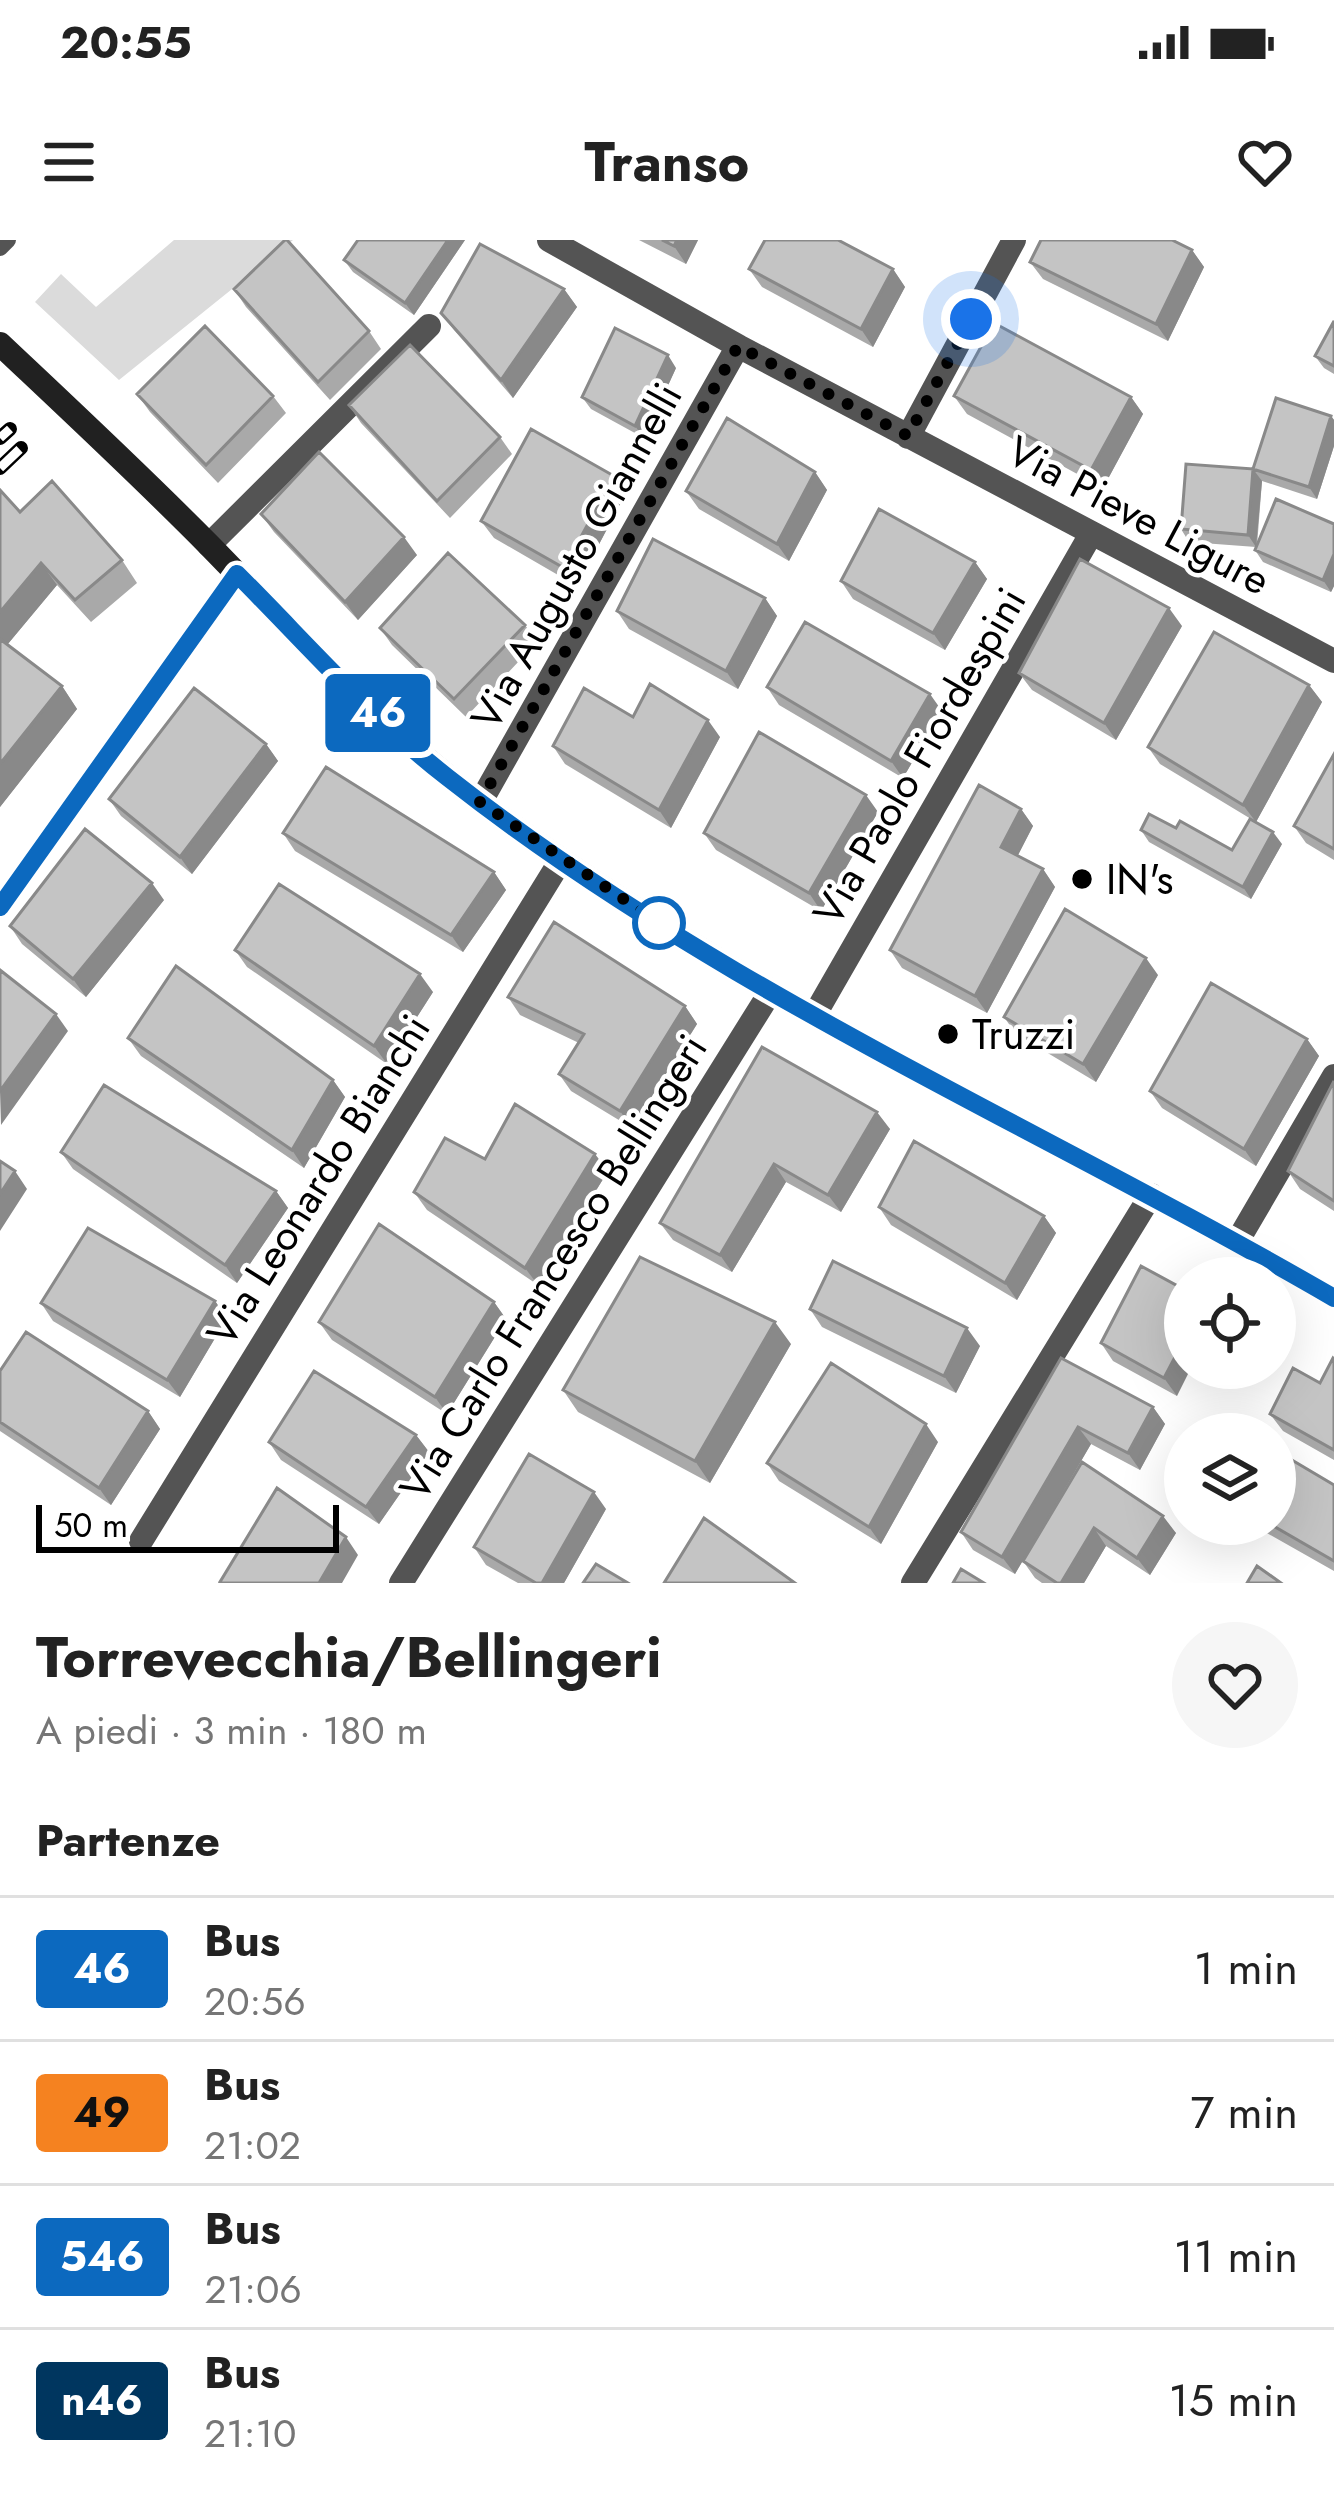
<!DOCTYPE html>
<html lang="it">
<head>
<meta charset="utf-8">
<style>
  body { margin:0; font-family:Jost,sans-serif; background:#f6f6f6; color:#222; height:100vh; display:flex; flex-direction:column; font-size:45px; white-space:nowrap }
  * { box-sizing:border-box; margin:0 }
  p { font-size:39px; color:#767676 }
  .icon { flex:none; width:66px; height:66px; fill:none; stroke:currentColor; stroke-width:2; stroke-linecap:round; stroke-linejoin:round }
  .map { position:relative; height:1343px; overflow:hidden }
  .drawer { display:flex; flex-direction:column; background:#fff; flex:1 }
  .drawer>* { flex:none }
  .badge { padding:0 24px; border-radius:9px; font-size:42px; line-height:78px }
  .buttons { position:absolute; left:1164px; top:1017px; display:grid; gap:24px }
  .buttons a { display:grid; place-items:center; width:132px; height:132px; border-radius:50%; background:#fff; box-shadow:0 12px 48px #0002; font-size:60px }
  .scale { position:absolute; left:36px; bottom:30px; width:303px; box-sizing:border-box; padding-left:12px; border:6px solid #000; border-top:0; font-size:33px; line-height:42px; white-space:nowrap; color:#000; -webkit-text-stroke:9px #fff; paint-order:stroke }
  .you { position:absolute; width:60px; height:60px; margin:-30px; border:9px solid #fff; border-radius:50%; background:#1a73e8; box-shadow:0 0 0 18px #1a73e833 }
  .map>.badge { position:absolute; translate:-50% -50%; box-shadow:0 0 0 6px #fff }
  h2 { padding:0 36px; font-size:45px; line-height:108px }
  .round { display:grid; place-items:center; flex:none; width:126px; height:126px; border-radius:63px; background:#f6f6f6 }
  .summary { display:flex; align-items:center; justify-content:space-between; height:204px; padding:0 36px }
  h1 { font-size:57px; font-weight:700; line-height:90px }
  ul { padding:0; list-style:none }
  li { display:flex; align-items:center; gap:36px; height:144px; padding:0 36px; border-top:3px solid #e0e0e0 }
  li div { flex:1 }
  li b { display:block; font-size:45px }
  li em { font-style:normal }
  li .badge { min-width:132px; font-weight:700; text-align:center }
  .status { display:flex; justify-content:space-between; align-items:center; height:84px; padding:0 60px; background:#fff; direction:ltr }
  .status svg { height:33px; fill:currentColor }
  header { display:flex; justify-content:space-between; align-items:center; height:156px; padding:0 36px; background:#fff; font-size:54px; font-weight:700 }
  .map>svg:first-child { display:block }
</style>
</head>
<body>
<div class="status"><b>20:55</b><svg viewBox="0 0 49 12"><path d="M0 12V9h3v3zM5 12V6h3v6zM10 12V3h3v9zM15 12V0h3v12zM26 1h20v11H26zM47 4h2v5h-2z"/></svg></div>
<header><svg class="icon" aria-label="menu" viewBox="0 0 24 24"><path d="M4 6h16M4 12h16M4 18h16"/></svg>Transo<svg class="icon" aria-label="heart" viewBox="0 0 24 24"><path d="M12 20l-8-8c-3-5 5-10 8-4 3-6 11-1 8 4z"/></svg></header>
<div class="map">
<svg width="1334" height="1343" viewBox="0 0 1334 1343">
  <rect width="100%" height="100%" fill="#fff"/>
  <path fill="#dbdbdb" d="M174,0H293L119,140L35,62L61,34L96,67Z"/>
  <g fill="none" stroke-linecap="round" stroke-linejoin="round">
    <path stroke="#545454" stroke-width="16" d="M0,8L8,0"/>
    <path stroke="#545454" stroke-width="24" d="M549,0L738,106L1334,421
      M908,197L1014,0
      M209,305L429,86
      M480,563L738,106
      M0,667L237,335
      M814,776L1091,294
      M1237,1002L1334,836
      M141,1301L561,620
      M401,1343L771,751
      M913,1343L1151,955"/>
    <path stroke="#212121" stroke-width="24" d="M0,104C70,170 141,236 209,305C295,393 380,487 479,561C743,760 1049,893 1334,1058"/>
    <g stroke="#000" stroke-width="14">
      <path id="rail" d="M0,198L10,189
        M0,228L21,208"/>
    </g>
    <use href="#rail" stroke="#fff" stroke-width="9" stroke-dasharray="27" stroke-linecap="butt"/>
  </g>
  <path fill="#a9a9a9" d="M465,0L414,75L353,32L344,20Z
    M639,0H698L686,24Z
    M1192,10L1204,27L1168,101L1043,39L1030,22Z
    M749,29H893L905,47L873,107L762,47Z
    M234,49L369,91L381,109L330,160L246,67Z
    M564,49L577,67L513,158L454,90L441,73Z
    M1334,81V134L1324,128L1315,116Z
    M676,128L644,198L591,169L582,157Z
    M137,154L273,156L286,173L218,243L150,172Z
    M954,156L1131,157L1143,174L1103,248L967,174Z
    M349,165L500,197L512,214L450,278L361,183Z
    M1331,176L1334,180V206L1317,259L1262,241L1257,306L1334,284V346L1331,352L1263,322L1255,310L1256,307L1189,302L1181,289L1253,229Z
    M815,232L827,250L789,321L699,269L686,251Z
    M614,236L626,253L577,346L494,298L481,281Z
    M0,250L20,272L122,320L137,343L91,382L57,345L7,405L62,446L77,469L0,567Z
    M261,274L417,315L358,380L274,292Z
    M975,322L987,339L945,410L853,359L841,341Z
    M765,358L777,376L738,449L629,389L617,371Z
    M525,385L537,402L466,477L392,405L380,388Z
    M1182,386L1116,500L1032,450L1019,433Z
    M1309,445L1322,462L1256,582L1160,524L1148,507Z
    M767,447L942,471L903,538L779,465Z
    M720,497L671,588L565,524L553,506Z
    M266,504L278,521L192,634L121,576L109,559Z
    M1334,514V620L1306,603L1294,586Z
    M1021,569L1033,586L1017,616L1043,629L1055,647L987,773L902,728L890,710Z
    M878,572L821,671L716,610L704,593Z
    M1176,588L1232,610L1282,604L1251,659L1149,602L1141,590Z
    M283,593L494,632L506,650L463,712L295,611Z
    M164,660L86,757L22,704L10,686Z
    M235,710L433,752L387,824L247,727Z
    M1158,735L1096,842L1016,794L1004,777Z
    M508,757L685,766L697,784L632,888L571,851L559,834L579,803L520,775Z
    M128,798L333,840L345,857L304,928L141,816Z
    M1307,799L1319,816L1256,926L1162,868L1150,851Z
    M762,807L890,889L841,972L786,942L732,1032L673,1000L660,983Z
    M1334,841V971L1300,949L1288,931Z
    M61,912L276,951L288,968L237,1043L73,929Z
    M485,919L608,931L538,1045L427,970L414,952Z
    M879,967L1044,976L1056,993L1017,1060L891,985Z
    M1185,1050L1177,1156L1113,1121L1101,1103Z
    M215,1061L227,1078L180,1157L53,1081L41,1063Z
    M494,1062L506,1079L447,1174L332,1100L319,1082Z
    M810,1069L980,1106L956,1153L822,1087Z
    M791,1104L710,1243L578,1172L563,1150Z
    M1061,1118L1153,1167L1165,1184L1140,1230L1091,1204L1015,1334L973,1310L961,1292Z
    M1334,1119V1220L1283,1191L1270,1174L1320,1143Z
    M1236,1128H1261L1255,1139Z
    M0,1131L148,1171L160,1189L111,1265L0,1191Z
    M416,1195L429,1212L379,1284L281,1220L269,1202Z
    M938,1202L881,1304L779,1241L767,1223Z
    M1082,1222L1176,1293L1150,1335L1106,1306L1084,1343H1042L1035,1338L1023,1321Z
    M1334,1245V1331L1251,1284H1275Z
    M606,1269L564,1343H518L486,1325L474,1307Z"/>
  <path fill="#898989" d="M448,0H465L414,75L405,63Z
    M677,0H698L686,24L674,6Z
    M1192,10L1204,27L1168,101L1156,84Z
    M893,29L905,47L873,107L861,89Z
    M564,49L577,67L513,158L501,140Z
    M668,115L676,128L644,198L635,186Z
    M1131,157L1143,174L1103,248L1091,230Z
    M1331,176L1334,180V206L1317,259L1309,247Z
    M1253,229L1262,241L1256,307L1248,295Z
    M815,232L827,250L789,321L777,304Z
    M614,236L626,253L577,346L564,328Z
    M404,297L417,315L358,380L345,362Z
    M1334,314V346L1331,352L1323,340Z
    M975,322L987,339L945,410L933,393Z
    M41,323L57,345L2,411L0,409V372Z
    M765,358L777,376L738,449L726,431Z
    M1169,368L1182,386L1116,500L1104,483Z
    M1309,445L1322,462L1256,582L1243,565Z
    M62,446L77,469L0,567V524Z
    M930,454L942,471L903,538L891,521Z
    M708,480L720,497L671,588L659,570Z
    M266,504L278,521L192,634L180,617Z
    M866,555L878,572L821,671L809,653Z
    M1021,569L1033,586L1013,625L1001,607Z
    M1273,592L1282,604L1251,659L1243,647Z
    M1043,629L1055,647L987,773L975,756Z
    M494,632L506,650L463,712L451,695Z
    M152,643L164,660L86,757L73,739Z
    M1146,718L1158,735L1096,842L1083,824Z
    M420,734L433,752L387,824L374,806Z
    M685,766L697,784L632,888L620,871Z
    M56,774L68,791L1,885L0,851Z
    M1307,799L1319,816L1256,926L1244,909Z
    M333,840L345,857L304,928L292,910Z
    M877,872L890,889L841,972L828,955Z
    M595,914L608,931L538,1045L525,1028Z
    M774,924L786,942L732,1032L720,1015Z
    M15,931L27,949L0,991V954Z
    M276,951L288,968L237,1043L225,1025Z
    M1044,976L1056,993L1017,1060L1005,1043Z
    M215,1061L227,1078L180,1157L167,1140Z
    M494,1062L506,1079L447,1174L435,1157Z
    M775,1082L791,1104L710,1243L695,1221Z
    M967,1088L980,1106L956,1153L944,1136Z
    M1185,1098V1128H1191L1177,1156L1164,1138Z
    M1248,1128H1261L1255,1139Z
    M1153,1167L1165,1184L1140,1230L1128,1213Z
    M148,1171L160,1189L111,1265L99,1248Z
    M926,1184L938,1202L881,1304L869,1287Z
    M1078,1187L1091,1204L1015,1334L1002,1317Z
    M416,1195L429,1212L379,1284L366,1267Z
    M594,1252L606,1269L564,1343H542Z
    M1163,1276L1176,1293L1150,1335L1137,1318Z
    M1094,1288L1106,1306L1084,1343H1061Z
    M346,1297L358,1315L342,1343H319Z"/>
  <path fill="#c4c4c4" stroke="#898989" stroke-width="3" d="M285,0H287L369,91L318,142L234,49Z
    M358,0H448L405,63L344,20Z
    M662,0H677L674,6Z
    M765,0H838L893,29L861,89L749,29Z
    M1041,0H1172L1192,10L1156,84L1030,22Z
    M480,4L564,49L501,140L441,73Z
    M1334,81V126L1315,116Z
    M994,83L1131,157L1091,230L954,156Z
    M205,86L273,156L206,225L137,154Z
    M615,88L668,115L635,186L582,157Z
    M410,105L500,197L437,261L349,165Z
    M1276,158L1331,176L1309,247L1253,229L1248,295L1181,289L1186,224L1253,229Z
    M727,178L815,232L777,304L686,251Z
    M531,189L614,236L564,328L481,281Z
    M319,212L404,297L345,362L261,274Z
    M52,241L122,320L75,360L41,323L0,372V250L20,272Z
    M1276,259L1334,284V314L1323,340L1255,310Z
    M879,269L975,322L933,393L841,341Z
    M653,299L765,358L726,431L617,371Z
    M448,313L525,385L454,459L380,388Z
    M1080,319L1169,368L1104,483L1019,433Z
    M805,382L930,454L891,521L767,447Z
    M1214,392L1309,445L1243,565L1148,507Z
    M0,399L62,446L0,524Z
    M650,444L708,480L659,570L553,506L584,448L633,477Z
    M194,448L266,504L180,617L109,559Z
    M759,492L866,555L809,653L704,593Z
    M1334,514V609L1294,586Z
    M326,527L494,632L451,695L283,593Z
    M979,545L1021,569L1001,607L1043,629L975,756L890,710Z
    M1149,574L1176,588L1180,581L1232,610L1250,579L1273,592L1243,647L1141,590Z
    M85,589L152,643L73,739L10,686Z
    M279,644L420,734L374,806L235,710Z
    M1065,669L1146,718L1083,824L1004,777Z
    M554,682L685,766L620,871L559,834L584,794L508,757Z
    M176,726L333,840L292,910L128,798Z
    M0,730L56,774L0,851Z
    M1211,743L1307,799L1244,909L1150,851Z
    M762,807L877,872L828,955L774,924L720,1015L660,983Z
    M1334,841V961L1288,931Z
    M104,845L276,951L225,1025L61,912Z
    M515,864L595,914L525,1028L414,952L445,898L485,919Z
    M914,901L1044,976L1005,1043L879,967Z
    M0,921L15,931L0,954Z
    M379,984L494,1062L435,1157L319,1082Z
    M88,988L215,1061L167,1140L41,1063Z
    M640,1017L775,1082L695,1221L563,1150Z
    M833,1021L967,1088L944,1136L810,1069Z
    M1141,1026L1185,1050V1098L1164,1138L1101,1103Z
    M26,1092L148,1171L99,1248L0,1182V1131Z
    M1061,1118L1153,1167L1128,1213L1078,1187L1002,1317L961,1292Z
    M1333,1118L1334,1119V1210L1270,1174L1293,1128L1320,1143Z
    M831,1123L926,1184L869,1287L767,1223Z
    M314,1131L416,1195L366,1267L269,1202Z
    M1275,1210L1334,1245V1321L1270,1284H1275Z
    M529,1214L594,1252L542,1343H536L474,1307Z
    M1082,1222L1163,1276L1137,1318L1094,1288L1061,1343H1057L1023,1321Z
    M277,1248L346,1297L319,1343H222L220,1342Z
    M704,1278L795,1343H664Z
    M596,1324L628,1343H583Z
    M1257,1326L1281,1343H1247Z
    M961,1329L984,1343H953Z"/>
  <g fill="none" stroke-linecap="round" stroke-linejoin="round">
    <g stroke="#fff" stroke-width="27">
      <path id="line" d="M0,667L237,334C305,402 371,478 447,537C717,750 1038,886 1334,1058"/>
    </g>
    <use href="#line" stroke="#0c69bf" stroke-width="18"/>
    <path stroke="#000" stroke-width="12" stroke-dasharray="0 21.6" d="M659,683L480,562L738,106L908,196L971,79"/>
  </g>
  <g fill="#000" stroke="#fff" stroke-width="4.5">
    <circle cx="1082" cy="639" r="12"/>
    <circle cx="948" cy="794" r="12"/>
  </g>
  <circle fill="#fff" stroke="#0c69bf" stroke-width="6" cx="659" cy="683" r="24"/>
  <g text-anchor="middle" stroke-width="9" stroke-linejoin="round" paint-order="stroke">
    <g font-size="42" fill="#000" stroke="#fff">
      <text transform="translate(1139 275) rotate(28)" y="15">Via Pieve Ligure</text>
      <text transform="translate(576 316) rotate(-61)" y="15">Via Augusto Giannelli</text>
      <text transform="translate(919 516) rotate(-60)" y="15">Via Paolo Fiordespini</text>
      <text transform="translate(318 940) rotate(-58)" y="15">Via Leonardo Bianchi</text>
      <text transform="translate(553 1027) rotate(-58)" y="15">Via Carlo Francesco Bellingeri</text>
    </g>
    <g font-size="42" fill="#000" stroke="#fff" text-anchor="start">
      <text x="1106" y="654">IN's</text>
      <text x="972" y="809">Truzzi</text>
    </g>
  </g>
</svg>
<div class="buttons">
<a><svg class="icon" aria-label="locate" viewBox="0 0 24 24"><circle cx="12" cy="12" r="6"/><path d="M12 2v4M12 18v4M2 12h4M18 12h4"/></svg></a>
<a><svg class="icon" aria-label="layers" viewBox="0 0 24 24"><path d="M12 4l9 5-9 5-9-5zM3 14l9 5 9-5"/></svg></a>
</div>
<div class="scale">50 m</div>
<div class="you" style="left:971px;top:79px"></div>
<b class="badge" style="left:378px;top:473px;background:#0c69bf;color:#fff">46</b>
</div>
<section class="drawer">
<div class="summary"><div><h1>Torrevecchia/Bellingeri</h1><p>A piedi · 3 min · 180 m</p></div><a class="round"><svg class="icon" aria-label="heart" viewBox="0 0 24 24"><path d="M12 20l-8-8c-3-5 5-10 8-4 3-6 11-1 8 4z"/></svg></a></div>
<h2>Partenze</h2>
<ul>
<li><span class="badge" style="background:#0c69bf;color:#fff">46</span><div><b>Bus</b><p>20:56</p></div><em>1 min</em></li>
<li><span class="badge" style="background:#f58220;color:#111">49</span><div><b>Bus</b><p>21:02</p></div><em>7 min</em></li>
<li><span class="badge" style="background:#0c69bf;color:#fff">546</span><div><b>Bus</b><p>21:06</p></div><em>11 min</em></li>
<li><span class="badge" style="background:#00365f;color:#fff">n46</span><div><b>Bus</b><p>21:10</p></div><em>15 min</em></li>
</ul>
</section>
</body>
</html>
